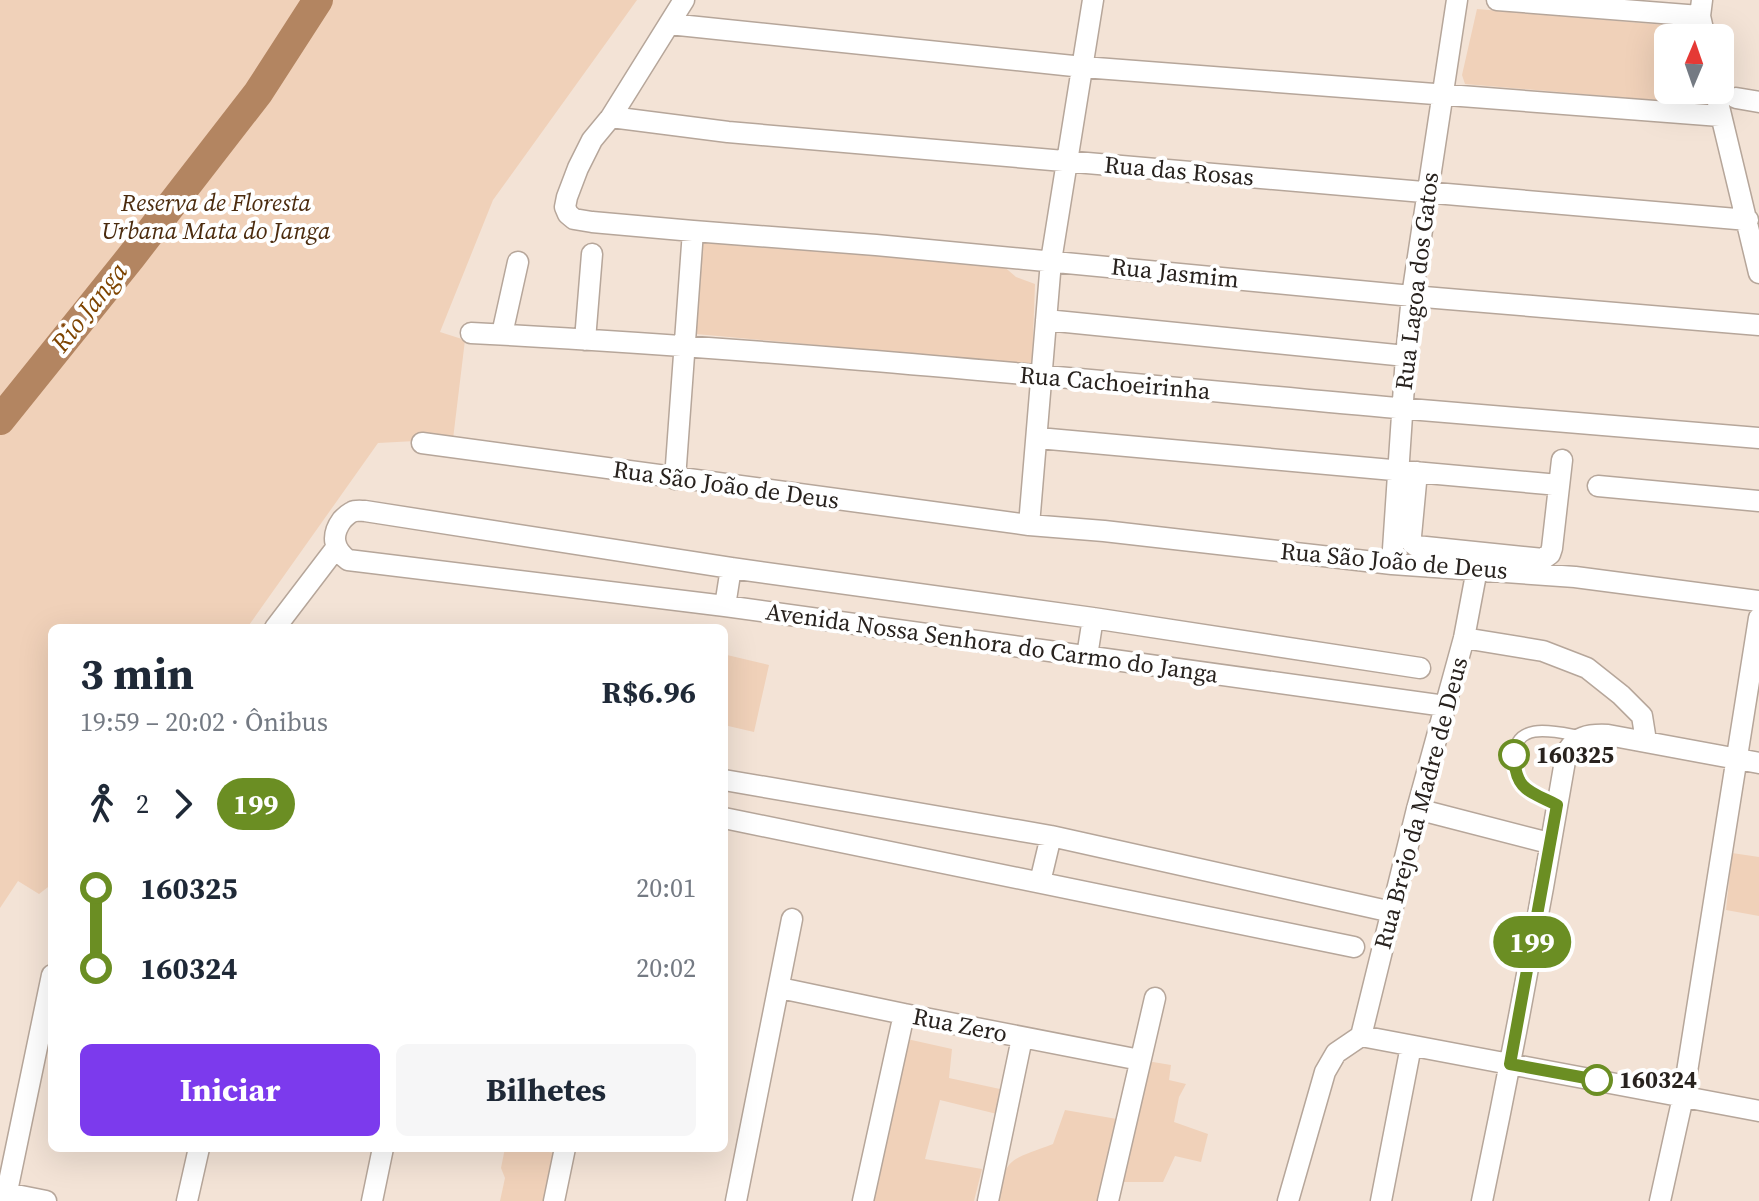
<!DOCTYPE html>
<html lang="pt">
<head>
<meta charset="utf-8">
<style>
  body { margin:0; font-family:"Source Serif 4",serif; background:#f6f6f7; color:#1f2937; height:100vh; display:flex; flex-direction:column; font-size:30px; white-space:nowrap }
  * { box-sizing:border-box; margin:0 }
  p { font-size:26px; color:#747a83 }
  .icon { flex:none; width:44px; height:44px; fill:none; stroke:currentColor; stroke-width:2; stroke-linecap:round; stroke-linejoin:round }
  .map { position:relative; flex:1; overflow:hidden }
  .sheet { position:absolute; left:48px; top:624px; width:680px; height:528px; display:flex; flex-direction:column; background:#fff; border-radius:12px; box-shadow:0 8px 32px #0002 }
  .sheet>* { flex:none }
  .badge { padding:0 16px; border-radius:26px; font-size:28px; line-height:52px }
  .needle { width:52px; rotate:2deg }
  .tools { position:absolute; left:1654px; top:24px; display:grid; gap:16px }
  .tools a { display:grid; place-items:center; width:80px; height:80px; border-radius:12px; background:#fff; box-shadow:0 8px 32px #0002; font-size:40px }
  .map>.badge { position:absolute; translate:-50% -50%; box-shadow:0 0 0 4px #fff }
  .legs { display:flex; align-items:center; gap:12px; height:88px; padding:0 32px; font-size:26px }
  .legs p { margin-inline-start:auto }
  .head { display:flex; align-items:center; justify-content:space-between; height:136px; padding:0 32px }
  h1 { font-size:44px; font-weight:700; line-height:60px }
  .primary-button { display:flex; gap:16px; margin-top:auto; padding:16px 32px }
  .primary-button a { flex:1; height:92px; border-radius:12px; background:#7c3aed; color:#fff; font-size:32px; font-weight:700; line-height:92px; text-align:center }
  .primary-button a+a { background:#f6f6f7; color:#1f2937 }
  ul { padding:0 32px; list-style:none }
  li { display:flex; align-items:center; gap:28px; height:80px; font-size:30px }
  li i { display:grid; place-items:center; width:12px; height:100%; margin:0 10px; background:currentColor }
  li i::after { content:''; width:20px; height:20px; margin:-10px; border:6px solid; border-radius:50%; background:#fff }
  li p { margin-inline-start:auto }
  li:first-child i { background:linear-gradient(#0000 50%,currentColor 0) }
  li:last-child i { background:linear-gradient(currentColor 50%,#0000 0) }
  .map>svg:first-child { display:block }
</style>
</head>
<body>
<div class="map">
<svg width="1759" height="1201" viewBox="0 0 1759 1201">
  <rect width="100%" height="100%" fill="#f3e3d6"/>
  <path fill="#f0d1b9" d="M0,0H637L493,200L440,332L465,340L453,439L378,443L247,628H52V884L39,894L18,881L0,908Z
    M1477,9L1677,26L1683,38H1668V90H1694L1697,104L1465,84L1462,75Z
    M699,239L1001,264L1016,277L1035,284L1032,365L696,334Z
    M727,655L769,665L754,732L724,725V667Z
    M1732,853L1759,857V916L1726,910Z
    M907,1039L952,1049L949,1078L1000,1089L997,1114L940,1100L925,1159L982,1169L974,1201H872Z
    M1147,1061L1171,1065L1169,1080L1186,1084L1179,1097L1174,1122L1208,1134L1201,1162L1175,1156L1163,1182H1122Z
    M1065,1110L1117,1119L1100,1201H996C1006,1155 1012,1160 1053,1144Z
    M505,1148H520L556,1153L545,1201H500L505,1178L501,1168Z"/>
  <g fill="none" stroke-linecap="round" stroke-linejoin="round">
    <path stroke="#b38561" stroke-width="30" d="M0,420L131,257L258,93L318,0"/>
    <g stroke="#b6a69a" stroke-width="13">
      <path id="lane" d="M1557,805C1547,800 1531,795 1523,787C1516,780 1514,767 1514,757C1515,720 1556,732 1580,736"/>
    </g>
    <g stroke="#b6a69a" stroke-width="23">
      <path id="street" d="M684,0L611,117L592,140L578,168L567,197L565,207L568,214L574,219L592,222L693,231L876,245L1412,296L1759,325
        M1497,0L1700,16
        M1702,0L1700,16L1705,38
        M669,24L1083,67L1720,116
        M1715,90L1759,273
        M1736,98L1759,102
        M611,117L728,132L1748,220
        M1046,320L1406,356
        M471,333C780,349 1089,380 1397,408C1517,419 1638,428 1759,438
        M502,334L518,262
        M585,340L592,254
        M1038,438L1559,485
        M422,443L1029,525L1104,531L1392,564L1575,577L1759,601
        M1417,472L1411,536L1412,543L1416,546L1543,559L1550,554L1552,548L1562,460
        M675,479L693,231
        M1598,486L1759,501
        M1029,525L1051,261L1093,0
        M1392,564L1406,356L1412,296L1457,0
        M725,606L731,568
        M275,628L336,548
        M1464,638L1543,651L1587,668L1621,695L1642,716L1646,741
        M1087,656L1093,618
        M1420,668L1093,618L731,568L365,511C361,511 356,510 352,512C350,512 343,519 342,520C331,535 333,549 348,560L725,606L1445,706
        M724,780L1051,836L1392,912
        M1417,809L1549,843
        M724,818L1354,947
        M1040,882L1051,836
        M780,988L904,1014L1140,1060
        M1361,1036L1417,809L1464,638L1477,569
        M1361,1036L1759,1111
        M6,1193L46,1201
        M5,1201L52,975
        M187,1201L199,1148
        M372,1201L383,1148
        M554,1201L565,1148
        M736,1201L792,919
        M863,1201L904,1014
        M988,1201L1022,1038
        M1108,1201L1155,998
        M1288,1201L1325,1072L1336,1053L1361,1036
        M1381,1201L1411,1046
        M1482,1201C1513,1053 1541,904 1566,755C1573,736 1590,734 1608,735L1759,763
        M1660,1201L1683,1097L1759,618"/>
    </g>
    <use href="#lane" stroke="#fff" stroke-width="10"/>
    <use href="#street" stroke="#fff" stroke-width="20"/>
  </g>
  <g fill="none" stroke-linecap="round" stroke-linejoin="round">
    <g stroke="#fff" stroke-width="18">
      <path id="line-1" d="M1514,755C1515,790 1529,791 1557,805L1510,1064L1597,1080"/>
    </g>
    <use href="#line-1" stroke="#6b8e23" stroke-width="12"/>
  </g>
  <g fill="#fff" stroke="#6b8e23" stroke-width="4">
    <circle cx="1514" cy="755" r="14"/>
    <circle cx="1597" cy="1080" r="14"/>
  </g>
  <g text-anchor="middle" stroke-width="8" stroke-linejoin="round" paint-order="stroke">
    <g font-size="24" fill="#28221e" stroke="#fff">
      <text transform="translate(1179 171) rotate(5)" y="8">Rua das Rosas</text>
      <text transform="translate(1175 273) rotate(6)" y="8">Rua Jasmim</text>
      <text transform="translate(1417 281) rotate(-83)" y="8">Rua Lagoa dos Gatos</text>
      <text transform="translate(1115 383) rotate(5)" y="8">Rua Cachoeirinha</text>
      <text transform="translate(726 485) rotate(8)" y="8">Rua São João de Deus</text>
      <text transform="translate(1394 561) rotate(5)" y="8">Rua São João de Deus</text>
      <text transform="translate(992 643) rotate(8)" y="8">Avenida Nossa Senhora do Carmo do Janga</text>
      <text transform="translate(1421 803) rotate(-75)" y="8">Rua Brejo da Madre de Deus</text>
      <text transform="translate(960 1025) rotate(11)" y="8">Rua Zero</text>
    </g>
    <g font-size="24" font-style="italic" fill="#4b2b0e" stroke="#fff">
      <text x="216" y="211">Reserva de Floresta<tspan x="216" dy="28">Urbana Mata do Janga</tspan></text>
    </g>
    <g font-size="24" font-weight="bold" fill="#28221e" stroke="#fff" text-anchor="start">
      <text x="1536" y="763">160325</text>
      <text x="1619" y="1088">160324</text>
    </g>
    <g font-size="26" font-style="italic" fill="#7e4401" stroke="#fff">
      <text transform="translate(89 307) rotate(-52)" y="9">Rio Janga</text>
    </g>
  </g>
</svg>
<div class="tools">
<a><svg class="needle" viewBox="-14 -14 28 28"><path d="M0-13l5 13h-10z" fill="#e53935"/><path d="M0 13l5-13h-10z" fill="#747a83"/></svg></a>
</div>
<b class="badge" style="left:1532px;top:942px;background:#6b8e23;color:#fff">199</b>
<section class="sheet">
<div class="head"><div><h1>3 min</h1><p>19:59 – 20:02 · Ônibus</p></div><b>R$6.96</b></div>
<div class="legs"><svg class="icon" aria-label="walk" viewBox="0 0 24 24"><circle cx="13" cy="4" r="2"/><path d="M13 8l-2 6 4 7M11 14l-3 7M7 12l3-4h3l4 4"/></svg>2<svg class="icon" aria-label="forward" viewBox="0 0 24 24"><path d="M9 5l7 7-7 7"/></svg><b class="badge" style="background:#6b8e23;color:#fff">199</b></div>
<ul>
<li><i style="color:#6b8e23"></i><b>160325</b><p>20:01</p></li>
<li><i style="color:#6b8e23"></i><b>160324</b><p>20:02</p></li>
</ul>
<div class="primary-button"><a>Iniciar</a><a>Bilhetes</a></div>
</section>
</div>
</body>
</html>
